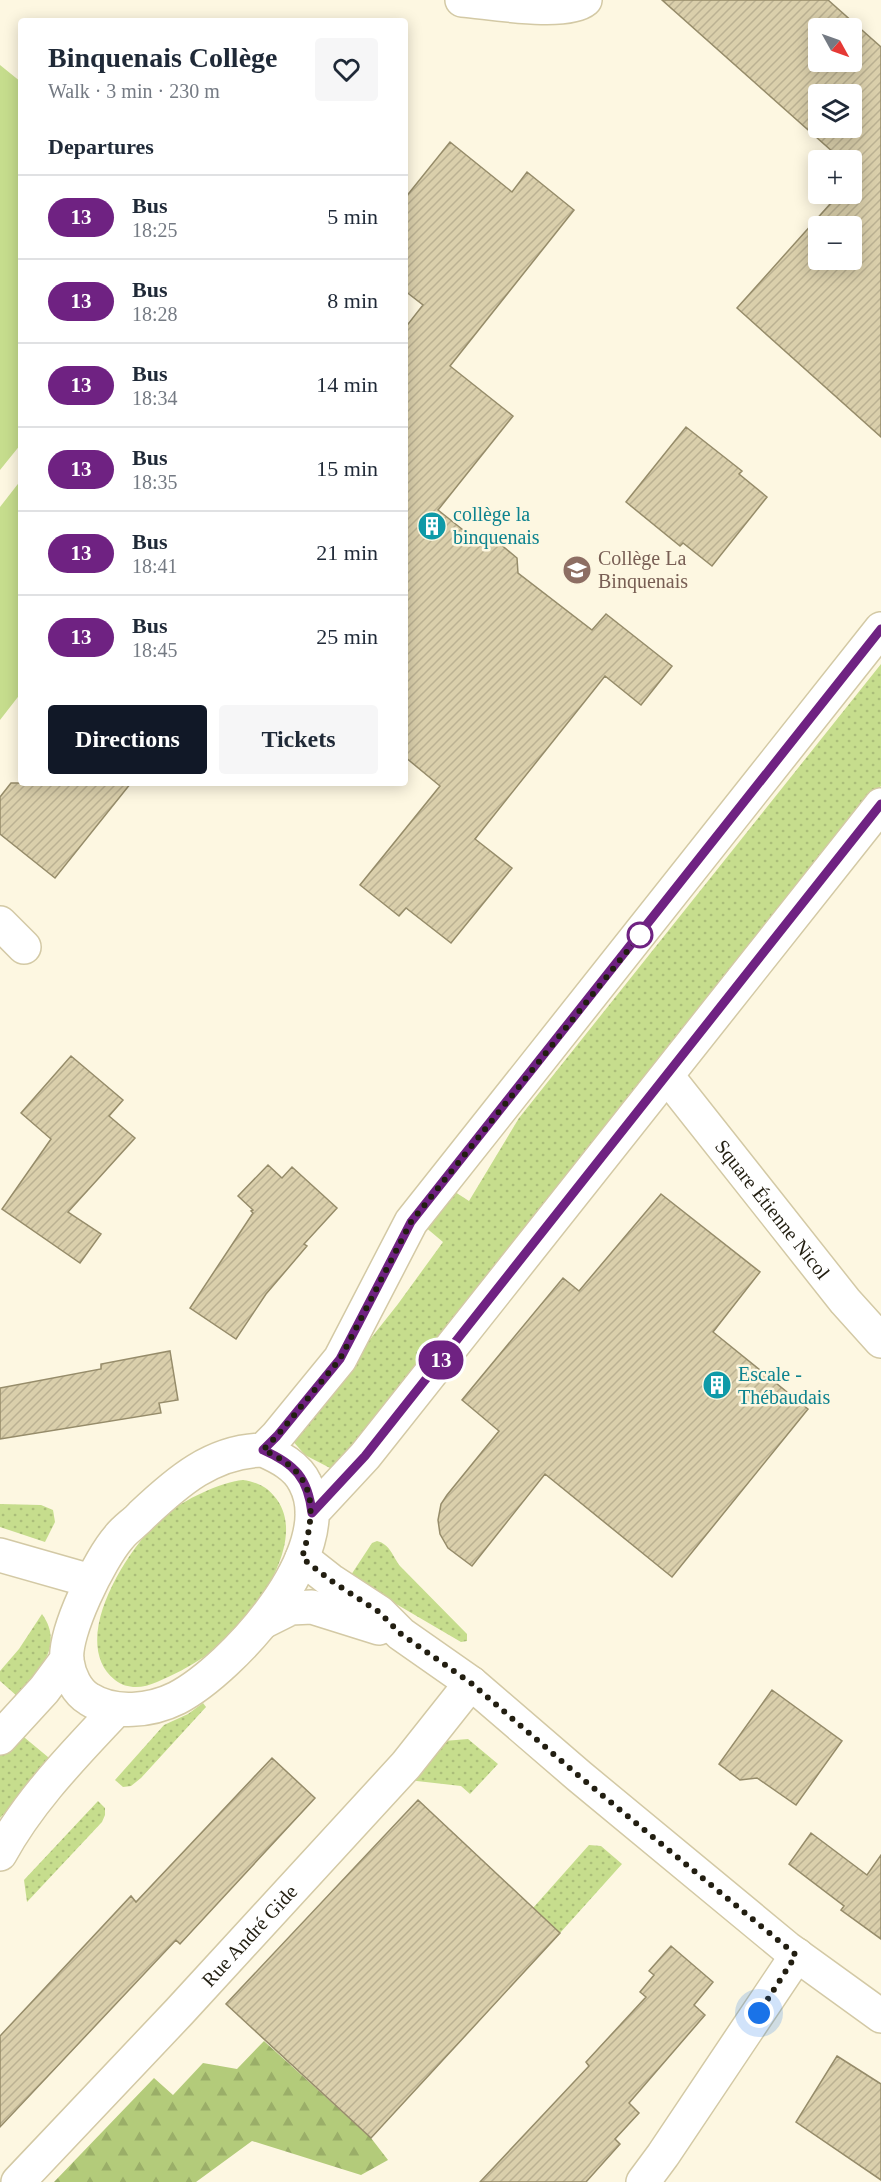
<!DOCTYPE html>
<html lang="en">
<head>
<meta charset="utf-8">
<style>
  body { margin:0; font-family:Georgia,serif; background:#f6f6f7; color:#1f2937; height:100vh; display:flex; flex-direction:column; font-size:22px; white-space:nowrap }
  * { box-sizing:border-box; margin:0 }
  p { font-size:20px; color:#747a83 }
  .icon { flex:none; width:33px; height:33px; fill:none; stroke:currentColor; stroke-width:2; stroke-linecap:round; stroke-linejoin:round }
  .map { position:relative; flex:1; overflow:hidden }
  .details { position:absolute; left:18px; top:18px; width:390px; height:768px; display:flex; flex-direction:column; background:#fff; border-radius:6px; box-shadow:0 3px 15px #0003 }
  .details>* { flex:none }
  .badge { padding:0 12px; border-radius:20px; font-size:21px; line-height:39px }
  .needle { width:39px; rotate:130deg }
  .buttons { position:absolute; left:808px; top:18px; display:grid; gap:12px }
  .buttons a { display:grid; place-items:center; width:54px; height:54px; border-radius:6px; background:#fff; box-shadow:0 3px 15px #0003; font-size:30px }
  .you { position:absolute; width:30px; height:30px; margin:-15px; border:4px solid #fff; border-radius:50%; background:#1a73e8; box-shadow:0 0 0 9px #1a73e833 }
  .map>.badge { position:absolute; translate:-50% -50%; box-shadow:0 0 0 3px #fff }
  h2 { padding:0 30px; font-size:22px; line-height:54px }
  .round { display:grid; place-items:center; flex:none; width:63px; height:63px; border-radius:6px; background:#f6f6f7 }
  .head { display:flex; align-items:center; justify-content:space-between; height:102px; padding:0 30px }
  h1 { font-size:28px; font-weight:700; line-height:45px }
  .primary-button { display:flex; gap:12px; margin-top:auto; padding:12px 30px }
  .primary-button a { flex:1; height:69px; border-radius:6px; background:#111827; color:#fff; font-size:24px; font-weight:700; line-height:69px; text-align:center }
  .primary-button a+a { background:#f6f6f7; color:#1f2937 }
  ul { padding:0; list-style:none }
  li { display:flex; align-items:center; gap:18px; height:84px; padding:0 30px; border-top:2px solid #e0e1e3 }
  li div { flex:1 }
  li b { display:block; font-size:22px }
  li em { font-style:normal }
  li .badge { min-width:66px; font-weight:700; text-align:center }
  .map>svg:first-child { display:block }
</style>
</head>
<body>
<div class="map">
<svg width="881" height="2182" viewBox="0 0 881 2182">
  <defs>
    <pattern id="grass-dots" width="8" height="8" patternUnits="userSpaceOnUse" patternTransform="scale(1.5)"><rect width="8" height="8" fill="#c6dd8d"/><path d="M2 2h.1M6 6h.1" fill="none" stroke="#aabd79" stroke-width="1.8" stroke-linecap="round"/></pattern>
    <pattern id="forest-firs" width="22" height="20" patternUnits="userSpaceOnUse" patternTransform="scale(1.5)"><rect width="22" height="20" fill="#b3cb7a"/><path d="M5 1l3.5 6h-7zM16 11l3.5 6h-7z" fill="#9aae68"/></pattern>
    <pattern id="building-hatch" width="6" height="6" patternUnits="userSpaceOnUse" patternTransform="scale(1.5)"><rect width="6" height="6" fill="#dacfab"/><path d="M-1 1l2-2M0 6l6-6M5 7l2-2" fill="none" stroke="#bbb192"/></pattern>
  </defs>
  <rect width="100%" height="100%" fill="#fdf7e1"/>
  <path fill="url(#grass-dots)" d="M881,664V786L366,1438L340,1465L330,1468L305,1455L291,1439L398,1304L443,1242L424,1226L452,1190L469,1201L519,1118Z
    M243,1480C256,1482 266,1486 274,1496C306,1532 267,1594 242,1623C219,1650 190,1668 157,1682C143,1688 128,1690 115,1680C66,1641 130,1544 165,1515C184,1500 220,1482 243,1480Z
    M0,1504L41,1505L53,1510L55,1522L45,1542L0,1527Z
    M377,1541C390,1544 393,1557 400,1566L467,1634V1641L461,1642L367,1587L351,1575L372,1543Z
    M42,1614C65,1646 38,1673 17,1696L0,1681V1671L19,1649Z
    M203,1703L206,1707L141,1778L131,1786L123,1787L115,1780L164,1725L188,1714Z
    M19,1733L54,1762L0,1818V1754Z
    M468,1739L498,1764L470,1794L461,1786L408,1780L444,1741Z
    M98,1801L105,1808V1815L102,1822L27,1902L24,1880Z
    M589,1845L601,1846L622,1864L560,1933L533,1908Z"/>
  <path fill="url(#forest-firs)" d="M264,2041L371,2138L388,2160L361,2175L252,2141L196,2182H54L154,2078L173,2095L203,2063L237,2069Z"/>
  <path fill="#c6dd8d" d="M0,65L21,82V444L0,470Z
    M21,480V693L0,720V507Z"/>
  <path fill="url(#building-hatch)" stroke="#968c6a" stroke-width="1.5" fill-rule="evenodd" d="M662,0H828L881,47V437L737,308L839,194H852V179L857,174L852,169V160H842ZM819,28H852V62H819ZM819,94H852V128H819ZM819,226H852V260H819Z
    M450,142L512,192L527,172L574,210L450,366L513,416L438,510L482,545L499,543L517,558L518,573L592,630L606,614L672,666L641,705L605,676L475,839L512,868L451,943L406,908L399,916L360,885L440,786L405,757V328L423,305L405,291V198Z
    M686,427L742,471L739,474L767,497L712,566L683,543L680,546L626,502Z
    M11,783H131L55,878L0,834V797Z
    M71,1056L123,1100L109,1116L135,1138L68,1212L101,1234L80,1263L2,1209L51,1139L21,1113Z
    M268,1165L282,1178L292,1167L337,1208L304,1244L307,1246L266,1294L236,1339L190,1308L253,1213L251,1211L253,1210L238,1196Z
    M661,1194L760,1272L713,1332L808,1409L672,1577L545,1474L472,1566L448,1548L440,1534L438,1520L441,1504L447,1495L499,1431L462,1400L563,1278L579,1291Z
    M170,1351L178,1400L159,1403L161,1413L0,1439V1388L101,1369V1364Z
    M772,1690L842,1741L796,1805L757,1778L740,1780L719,1764Z
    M272,1758L315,1798L180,1944L176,1940L0,2127V2036L131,1896L136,1902Z
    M418,1800L560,1933L371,2138L226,2004Z
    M811,1833L867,1875L881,1855V1939L841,1910L844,1906L789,1864Z
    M671,1946L713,1982L694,2005L705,2015L629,2103L639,2113L615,2139L620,2144L586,2182H480L589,2066L586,2062L646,1997L640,1992L654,1975L649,1971Z
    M837,2056L881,2084V2180L796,2122Z"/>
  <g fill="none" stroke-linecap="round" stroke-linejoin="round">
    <g stroke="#d3c9a5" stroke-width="36">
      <g id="minor">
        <path d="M462,0C489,2 566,16 585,0"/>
        <path d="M0,923L24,947"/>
        <path id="s1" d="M667,1076L845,1301L881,1341"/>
        <path d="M0,1555L91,1581"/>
        <path d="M302,1558L330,1580L379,1612L401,1634L471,1683L579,1776L787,1948L881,2016"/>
        <path d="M265,1621L291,1608L312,1607L379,1628"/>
        <path id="s2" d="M18,2182L179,2012L406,1765L471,1683"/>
        <path d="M643,2182L663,2155L797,1955"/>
      </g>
    </g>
    <g stroke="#d3c9a5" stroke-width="36">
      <path id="major" d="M263,1450L277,1436L340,1359L411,1222L881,629
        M263,1450C279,1457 297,1466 305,1483C341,1551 232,1669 177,1698C151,1711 114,1715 89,1699C77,1692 69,1676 67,1661C63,1633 100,1559 119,1537C125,1529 135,1523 142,1515C177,1482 212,1451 263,1450Z
        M312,1513L365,1456L881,805
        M0,1738L44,1690L67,1659
        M0,1854C30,1799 74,1755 116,1710"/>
    </g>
    <use href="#minor" stroke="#fff" stroke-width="33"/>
    <use href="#major" stroke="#fff" stroke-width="33"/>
  </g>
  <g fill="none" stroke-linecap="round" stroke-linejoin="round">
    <g stroke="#fff" stroke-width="14">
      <path id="line" d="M881,629L411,1222L340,1359L277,1436L263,1450C295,1464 308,1478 312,1513L365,1456L881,804"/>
    </g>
    <use href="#line" stroke="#6f2282" stroke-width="9"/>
    <path stroke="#221e11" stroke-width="6" stroke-dasharray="0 10.8" d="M640,935L411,1222L340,1359L277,1436L263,1450C317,1473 317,1507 302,1558L330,1580L379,1612L401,1634L471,1683L579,1776L796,1955L759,2013"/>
  </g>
  <defs>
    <g id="building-disc" transform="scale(1.5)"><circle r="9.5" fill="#0f9aa8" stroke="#fdf7e1"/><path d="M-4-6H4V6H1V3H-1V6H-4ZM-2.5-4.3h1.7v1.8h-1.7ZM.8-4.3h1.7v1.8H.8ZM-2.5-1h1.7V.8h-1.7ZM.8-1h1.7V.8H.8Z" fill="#fff"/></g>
    <g id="school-disc" transform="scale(1.5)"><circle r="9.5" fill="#8d6e63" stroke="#fdf7e1"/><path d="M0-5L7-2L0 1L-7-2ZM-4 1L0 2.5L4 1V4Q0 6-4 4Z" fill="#fff"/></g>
  </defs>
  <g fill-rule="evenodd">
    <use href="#building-disc" x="432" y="526"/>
    <use href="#school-disc" x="577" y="570"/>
    <use href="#building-disc" x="717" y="1385"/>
  </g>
  <circle fill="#fff" stroke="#6f2282" stroke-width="3" cx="640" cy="935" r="12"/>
  <g text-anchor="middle" stroke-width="5" stroke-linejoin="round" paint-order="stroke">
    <g font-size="20" fill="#0d838f" stroke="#fdf7e1" text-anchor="start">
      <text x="453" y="521">collège la<tspan x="453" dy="23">binquenais</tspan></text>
      <text x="738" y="1381">Escale -<tspan x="738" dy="23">Thébaudais</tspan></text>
    </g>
    <g font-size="20" fill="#785e54" stroke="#fdf7e1" text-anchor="start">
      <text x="598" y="565">Collège La<tspan x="598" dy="23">Binquenais</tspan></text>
    </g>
    <g font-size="20" fill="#221e11" stroke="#fdf7e1">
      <text dy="7" stroke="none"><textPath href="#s1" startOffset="170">Square Étienne Nicol</textPath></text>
      <text dy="7" stroke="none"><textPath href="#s2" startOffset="338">Rue André Gide</textPath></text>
    </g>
  </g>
</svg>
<div class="buttons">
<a><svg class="needle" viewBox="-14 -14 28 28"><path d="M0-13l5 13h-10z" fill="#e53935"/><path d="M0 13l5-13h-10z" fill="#747a83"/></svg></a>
<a><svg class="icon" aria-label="layers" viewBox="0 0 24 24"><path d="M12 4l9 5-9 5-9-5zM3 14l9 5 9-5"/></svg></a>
<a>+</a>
<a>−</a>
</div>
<div class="you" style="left:759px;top:2013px"></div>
<b class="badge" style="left:441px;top:1360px;background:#6f2282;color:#fff">13</b>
<section class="details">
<div class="head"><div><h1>Binquenais Collège</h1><p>Walk · 3 min · 230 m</p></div><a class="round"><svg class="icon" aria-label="heart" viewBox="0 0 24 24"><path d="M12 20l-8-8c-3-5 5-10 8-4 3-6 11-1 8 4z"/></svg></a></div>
<h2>Departures</h2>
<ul>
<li><span class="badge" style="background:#6f2282;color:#fff">13</span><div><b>Bus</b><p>18:25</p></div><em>5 min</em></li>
<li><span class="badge" style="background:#6f2282;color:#fff">13</span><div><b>Bus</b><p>18:28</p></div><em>8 min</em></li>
<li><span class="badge" style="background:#6f2282;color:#fff">13</span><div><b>Bus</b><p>18:34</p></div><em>14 min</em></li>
<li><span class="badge" style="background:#6f2282;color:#fff">13</span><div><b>Bus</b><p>18:35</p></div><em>15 min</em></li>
<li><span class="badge" style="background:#6f2282;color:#fff">13</span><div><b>Bus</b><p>18:41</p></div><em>21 min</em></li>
<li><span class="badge" style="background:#6f2282;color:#fff">13</span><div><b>Bus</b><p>18:45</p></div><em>25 min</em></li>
</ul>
<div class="primary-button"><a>Directions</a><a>Tickets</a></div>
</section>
</div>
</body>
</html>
